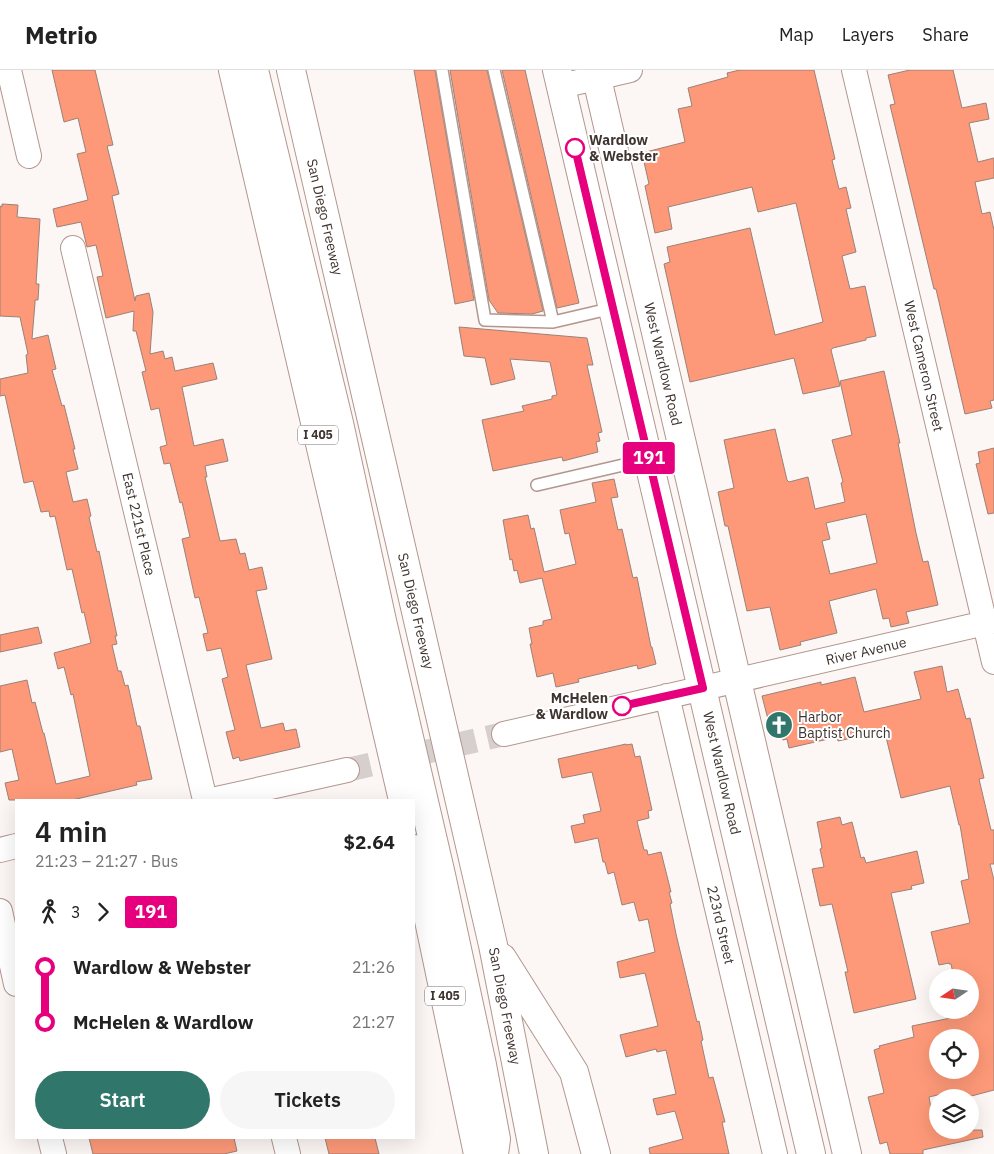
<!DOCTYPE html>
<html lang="en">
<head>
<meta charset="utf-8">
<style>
  body { margin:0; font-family:"IBM Plex Sans",sans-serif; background:#f6f6f6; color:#222; height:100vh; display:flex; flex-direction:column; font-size:19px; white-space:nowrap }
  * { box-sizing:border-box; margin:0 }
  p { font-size:16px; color:#767676 }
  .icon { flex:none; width:28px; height:28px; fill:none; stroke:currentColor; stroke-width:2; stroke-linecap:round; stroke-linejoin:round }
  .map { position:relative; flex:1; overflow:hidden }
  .panel { position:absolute; left:15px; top:729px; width:400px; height:340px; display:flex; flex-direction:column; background:#fff; border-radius:0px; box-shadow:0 5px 20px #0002 }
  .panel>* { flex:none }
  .badge { padding:0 10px; border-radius:4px; font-size:18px; line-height:32px }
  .needle { width:32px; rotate:257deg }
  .controls { position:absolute; left:929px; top:899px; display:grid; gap:10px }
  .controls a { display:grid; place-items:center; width:50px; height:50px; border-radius:50%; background:#fff; box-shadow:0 5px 20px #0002; font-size:25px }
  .map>.badge { position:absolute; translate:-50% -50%; box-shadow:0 0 0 2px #fff }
  .legs { display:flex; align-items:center; gap:8px; height:55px; padding:0 20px; font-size:16px }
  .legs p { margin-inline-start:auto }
  .summary { display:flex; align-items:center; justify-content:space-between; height:85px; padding:0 20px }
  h1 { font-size:28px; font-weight:600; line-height:38px }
  .action { display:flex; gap:10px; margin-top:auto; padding:10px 20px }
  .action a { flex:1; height:58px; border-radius:30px; background:#30766b; color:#fff; font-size:20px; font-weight:600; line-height:58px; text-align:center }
  .action a+a { background:#f6f6f6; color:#222 }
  ul { padding:0 20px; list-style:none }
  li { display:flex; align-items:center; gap:18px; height:55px; font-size:19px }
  li i { display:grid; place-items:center; width:8px; height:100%; margin:0 6px; background:currentColor }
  li i::after { content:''; width:12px; height:12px; margin:-6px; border:4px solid; border-radius:50%; background:#fff }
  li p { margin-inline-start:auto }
  li:first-child i { background:linear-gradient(#0000 50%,currentColor 0) }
  li:last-child i { background:linear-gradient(currentColor 50%,#0000 0) }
  header { display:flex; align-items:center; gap:30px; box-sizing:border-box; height:70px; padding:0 25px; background:#fff; border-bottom:1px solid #e0e0e0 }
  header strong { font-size:24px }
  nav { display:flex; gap:28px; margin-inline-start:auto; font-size:18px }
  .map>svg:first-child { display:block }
</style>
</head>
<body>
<header>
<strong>Metrio</strong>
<nav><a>Map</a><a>Layers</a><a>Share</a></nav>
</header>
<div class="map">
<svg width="994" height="1084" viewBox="0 0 994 1084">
  <rect width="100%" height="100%" fill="#fcf6f4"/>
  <path fill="#fd9978" stroke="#9b8178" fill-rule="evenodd" d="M52,0H95L113,75L107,76L119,124L112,126L135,231L136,226L149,223L153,242L150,284L163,281L165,289L172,287L175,301L213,293L217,309L182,317L194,376L223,369L228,391L205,396L207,407H205L220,471L236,469L240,484L245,483L249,500L262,497L267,519L256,521L272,589L246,595L261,658L283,653L285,661L296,659L300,677L240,691L239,687L233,689L226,662L235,660L222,609L228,607L221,578L207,581L203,564L208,563L199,527L195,528L182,469L190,467L182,432L180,433L170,393L164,394L160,377L167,375L159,338L151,340L142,302L146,301L136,261H133L134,241L106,248L97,207L103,206L96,175L87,177L81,152L57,157L53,139L88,130L77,84L86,82L78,48L64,52Z
    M414,0H435L474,230L455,234Z
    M450,0H487L543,241L532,244L498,243L489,230Z
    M502,0H525L579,233L557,238Z
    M740,0H814L835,89L832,90L839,119L846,117L851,138L846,139L856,182L842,186L850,219L865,216L876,266L866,268V270L833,278L831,280L840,316L803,324L794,288L690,312L664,194L670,192L667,177L750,158L775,265L823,252L796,133L758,142L752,117L668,137L672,159L655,163L645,116L649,114L642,83L685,72L678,39L692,36L688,18L728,7L727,3Z
    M910,0H953L962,38L986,33L989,49L969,53L978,92L994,88V108L975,112L982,144L990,142L994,160V330L990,331L992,338L965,344L936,219H934L890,35L895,34L888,5Z
    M2,134L18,135L17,147L40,149L36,214H39L38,230H35V233L32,269L48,265L56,299L52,300L62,336L64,335L75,379H73L78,399L66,402L73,432L87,429L91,446L89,447L97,482L99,481L117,566H115L117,574L112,575L118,601H121L125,616L128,615L137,656H140L152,709L136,712L137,715L72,730H9L5,713L19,710L12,679L0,682V616L27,610L32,633L35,632L43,663H44L56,714L90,706L73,624L71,625L64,597L58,599L54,583L91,573L84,542L82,543L72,499L67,500L55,446L50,447L49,441L41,442L33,411L24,413L5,325L0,326V309L28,303L26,285L28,284L20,247L0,246V136L2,137Z
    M459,257L587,268L593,295H587L602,362L598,363L600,371L596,372L598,382L563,391L562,387L493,401L482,350L524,341L522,336L552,329V326L557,325L550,292L510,289L515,309L491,315L485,288L464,286Z
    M884,301L900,373H898L916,463L923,492L928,491L938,535L906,542L909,553L891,557L889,548L883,549L876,519L829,531L837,563L800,572L801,575L780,580L770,537L747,541L728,456H725L718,422L734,418L724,370L775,359L787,410L789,412L808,407L815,439L845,432L841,413L843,412L832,370L852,365L840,311ZM866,444L877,493L830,504L822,471L830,469L826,453Z
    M994,378V443L988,444L976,394L980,393L978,382Z
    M614,409L618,427L611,428L618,460L622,459L633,508L637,507L651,577H652L656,594L638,599L637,595L578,609L579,612L556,617L553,603L537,607L530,574H532L529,558L543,555V551L552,549L542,508L520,513L517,500L514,501L512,489L510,490L503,450L528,445L531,459L534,458L544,502L576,494L569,463L565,464L560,440L596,432L592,413Z
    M38,557L42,573L0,582V565Z
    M942,596L947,622L958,619L966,649L970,648L984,708L979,709L991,760H994V794H990L994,810V1020L964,1028H961L959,1020L929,1027L935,1060H982L983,1067L923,1080V1084H890L887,1072L880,1074L868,1027L884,1023L874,980L880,978L879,976L914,967L912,956L970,944V908H954L951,894H949V893L939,895L931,862L970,853L961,811L969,809L960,755H959L950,716L901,728L885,663L876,665L875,663L838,671L837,667L789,678L787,669L783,670L781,663L772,665L762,626L821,612V615L855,607L864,642L921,629L914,602ZM938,968H970V1000H938Z
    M626,674V675L632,674L635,687L640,686L652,740L648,741L649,748L637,751L644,780H647L648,785L661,782L671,822H669L672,833L670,834L676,864L697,952L699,951L703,970L701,971L709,1008L713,1007L725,1052H722L729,1084H650L649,1078L683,1069L675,1041L657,1045L653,1029L676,1024L666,980L657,982L656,979L626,987L620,965L658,956L645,903L620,908L617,892L655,882L648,849L639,851L634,832L622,835L614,802L608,804L605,792H603L598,768L575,773L571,756L585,753L583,745L601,741L592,702L562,708L558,689Z
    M840,747L842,755L852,752L861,788L864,787L866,793L917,781L924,813L911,816L912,819L891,823L916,929L854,943L845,902H848L832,834L820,836L812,799L824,797L820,779L822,778L817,752Z
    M89,1068H234L237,1081L224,1084H93Z
    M325,1068H375L379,1084H329Z"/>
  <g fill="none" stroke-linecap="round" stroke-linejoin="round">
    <path stroke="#d6cfcd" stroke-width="24" stroke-dasharray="24 12" stroke-linecap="butt" d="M347,700L504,664"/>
    <g stroke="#b2978e" stroke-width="14">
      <path id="lane" d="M442,0L485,250L553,252L613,238
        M494,0L553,252
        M537,415L649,389"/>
    </g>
    <g stroke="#b2978e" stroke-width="26">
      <path id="street" d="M9,0L29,86
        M854,0L994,592
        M561,16L630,0
        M73,178L205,730
        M667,626L775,1084
        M504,664L994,551
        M212,730L347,700
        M0,780L16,776
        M0,841L16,914
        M50,1068L54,1084
        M284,1068L288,1084"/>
    </g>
    <g stroke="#b2978e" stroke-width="30">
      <path id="secondary" d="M557,0L811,1084
        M595,0L847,1084"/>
    </g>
    <g stroke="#b2978e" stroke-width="30">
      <path id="highway" d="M233,0L403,730
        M254,0L339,353L382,551L441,805L482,995L496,1069L494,1084
        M291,0L493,875L534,1084
        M414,779L478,1084
        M502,888L574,1002L596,1084"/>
    </g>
    <use href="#lane" stroke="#fff" stroke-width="11"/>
    <use href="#street" stroke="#fff" stroke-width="24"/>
    <use href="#secondary" stroke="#fff" stroke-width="28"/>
    <use href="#highway" stroke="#fff" stroke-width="28"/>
  </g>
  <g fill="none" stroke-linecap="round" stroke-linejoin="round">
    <g stroke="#fff" stroke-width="11">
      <path id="line-1" d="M575,78L703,618L622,636"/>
    </g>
    <use href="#line-1" stroke="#e6007e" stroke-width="8"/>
  </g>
  <defs>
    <g id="church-disc" transform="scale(1.4375)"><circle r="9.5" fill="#30766b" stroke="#fff"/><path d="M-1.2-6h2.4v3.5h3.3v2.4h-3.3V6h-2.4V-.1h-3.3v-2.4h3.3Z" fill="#fff"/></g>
  </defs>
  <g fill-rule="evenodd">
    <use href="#church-disc" x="779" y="655"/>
  </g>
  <g fill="#fff" stroke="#e6007e" stroke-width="2.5">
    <circle cx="575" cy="78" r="9"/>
    <circle cx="622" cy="636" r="9"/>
  </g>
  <g text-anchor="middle" stroke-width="4" stroke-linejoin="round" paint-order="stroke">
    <g fill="#fff" stroke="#79716e" stroke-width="1">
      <rect x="298" y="355.5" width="40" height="19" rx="4"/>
      <rect x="425" y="916.5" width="40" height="19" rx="4"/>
    </g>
    <g font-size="12" font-weight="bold" fill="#3f3430">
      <text x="318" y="369">I 405</text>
      <text x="445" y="930">I 405</text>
    </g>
    <g font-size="14" font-weight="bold" fill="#3f3430" stroke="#fff" text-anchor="start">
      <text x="589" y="75">Wardlow<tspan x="589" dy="16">&amp; Webster</tspan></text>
      <text x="608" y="633" text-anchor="end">McHelen<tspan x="608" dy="16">&amp; Wardlow</tspan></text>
    </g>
    <g font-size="14" fill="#3f3430" stroke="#fff">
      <text transform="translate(325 147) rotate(77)" y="5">San Diego Freeway</text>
      <text transform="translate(663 294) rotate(77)" y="5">West Wardlow Road</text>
      <text transform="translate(924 296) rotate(77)" y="5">West Cameron Street</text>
      <text transform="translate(139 454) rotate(77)" y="5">East 221st Place</text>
      <text transform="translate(416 541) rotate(77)" y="5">San Diego Freeway</text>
      <text transform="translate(866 581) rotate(-13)" y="5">River Avenue</text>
      <text transform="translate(722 703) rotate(77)" y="5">West Wardlow Road</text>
      <text transform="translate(721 855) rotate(77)" y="5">223rd Street</text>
      <text transform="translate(505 936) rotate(79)" y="5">San Diego Freeway</text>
    </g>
    <g font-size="14" fill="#3f3430" stroke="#fff" text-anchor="start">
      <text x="798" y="652">Harbor<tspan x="798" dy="16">Baptist Church</tspan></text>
    </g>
  </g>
</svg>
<div class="controls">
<a><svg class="needle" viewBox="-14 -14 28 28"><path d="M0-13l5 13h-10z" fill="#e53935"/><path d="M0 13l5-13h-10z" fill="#767676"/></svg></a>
<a><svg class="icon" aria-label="locate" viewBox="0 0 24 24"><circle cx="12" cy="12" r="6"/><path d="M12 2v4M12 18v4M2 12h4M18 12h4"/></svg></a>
<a><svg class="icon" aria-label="layers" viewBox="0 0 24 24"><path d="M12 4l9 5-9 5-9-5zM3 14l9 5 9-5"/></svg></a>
</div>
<b class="badge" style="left:649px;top:388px;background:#e6007e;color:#fff">191</b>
<section class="panel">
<div class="summary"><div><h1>4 min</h1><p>21:23 – 21:27 · Bus</p></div><b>$2.64</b></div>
<div class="legs"><svg class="icon" aria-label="walk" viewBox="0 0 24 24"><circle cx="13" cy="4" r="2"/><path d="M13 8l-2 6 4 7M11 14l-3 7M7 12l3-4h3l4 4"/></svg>3<svg class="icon" aria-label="forward" viewBox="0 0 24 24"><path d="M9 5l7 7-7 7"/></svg><b class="badge" style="background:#e6007e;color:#fff">191</b></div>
<ul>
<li><i style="color:#e6007e"></i><b>Wardlow &amp; Webster</b><p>21:26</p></li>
<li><i style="color:#e6007e"></i><b>McHelen &amp; Wardlow</b><p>21:27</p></li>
</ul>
<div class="action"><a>Start</a><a>Tickets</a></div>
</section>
</div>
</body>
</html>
